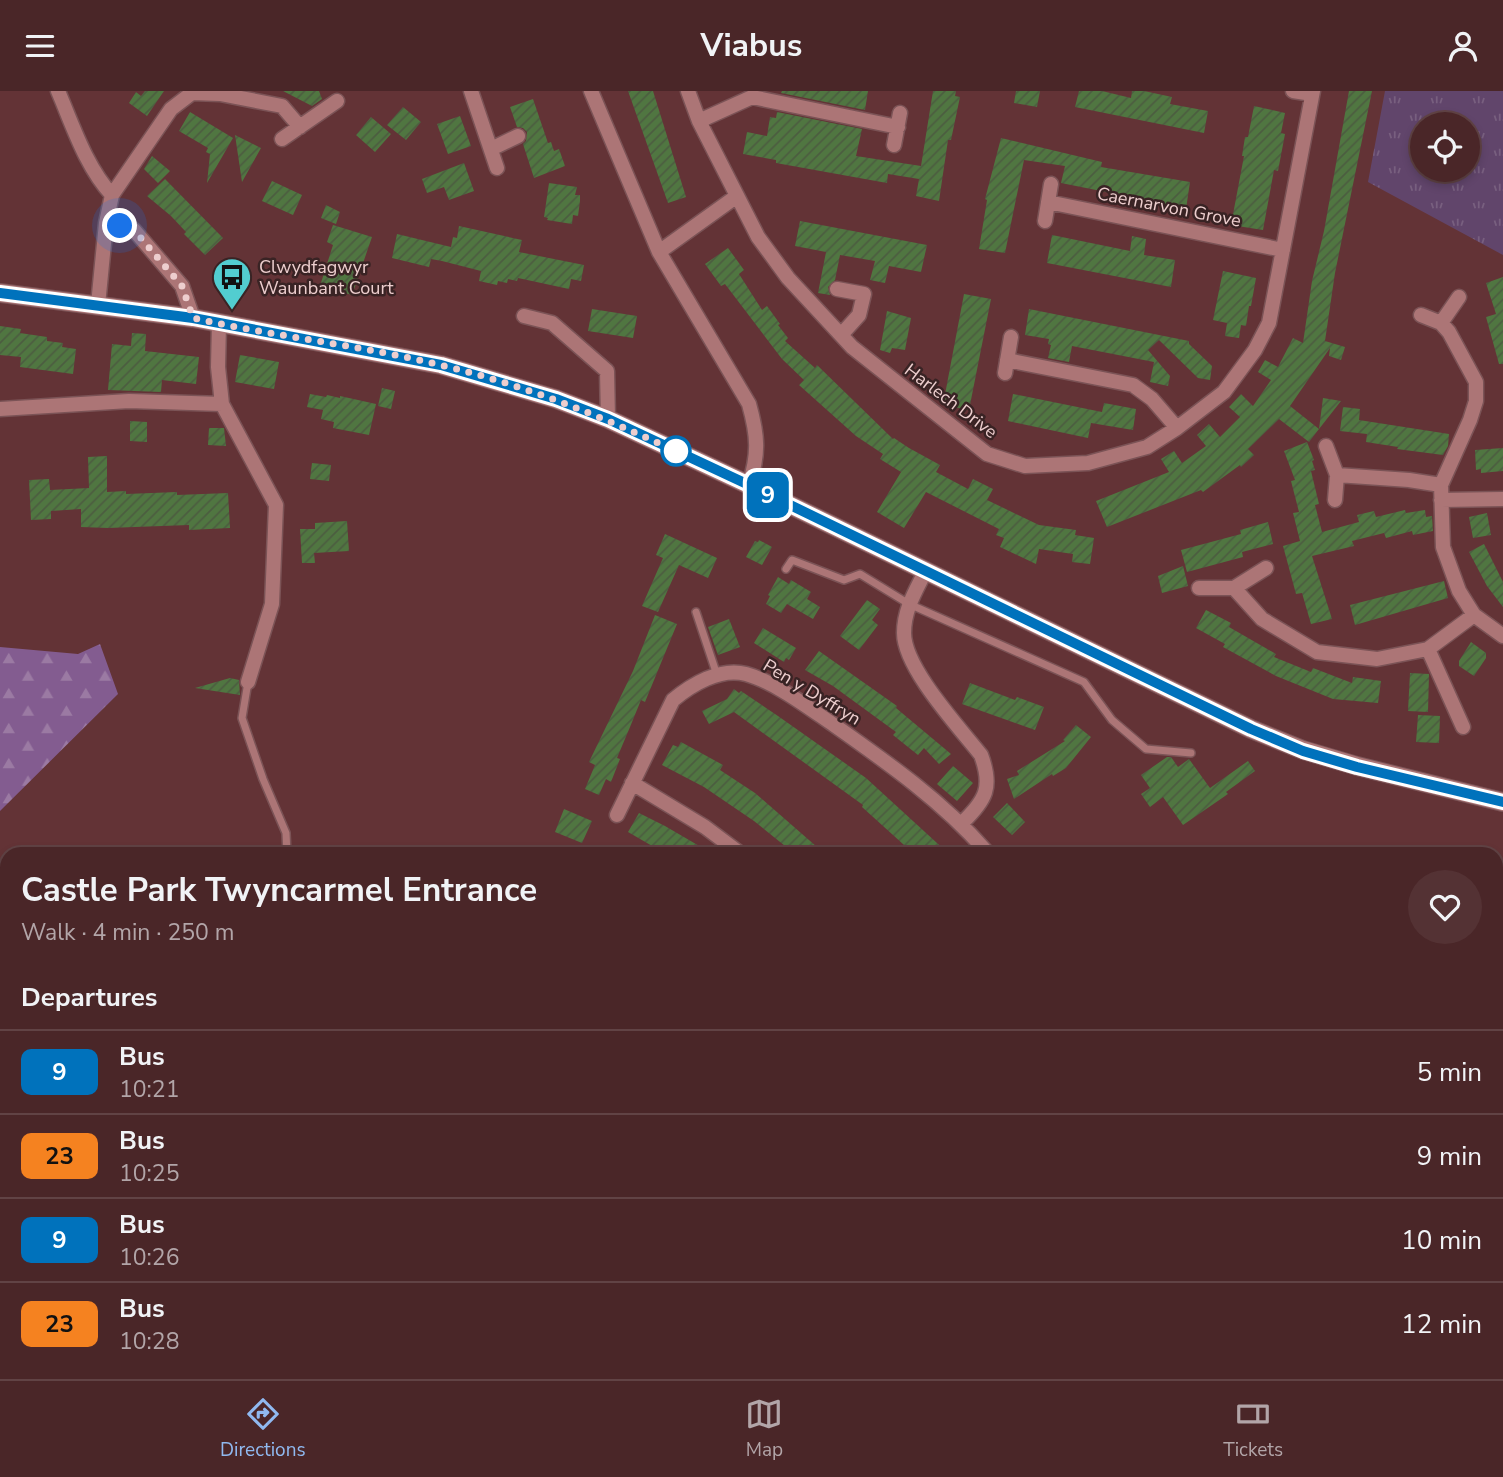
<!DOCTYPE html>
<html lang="en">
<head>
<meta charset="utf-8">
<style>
  body { margin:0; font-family:"Nunito Sans",sans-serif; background:#543234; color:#f1f3f6; height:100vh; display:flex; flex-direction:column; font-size:26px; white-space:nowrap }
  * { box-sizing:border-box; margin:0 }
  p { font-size:23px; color:#b2a5a8 }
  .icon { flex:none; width:38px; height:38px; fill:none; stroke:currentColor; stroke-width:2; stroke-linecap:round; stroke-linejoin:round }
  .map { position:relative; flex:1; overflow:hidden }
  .panel { position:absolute; left:0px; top:756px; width:1503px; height:532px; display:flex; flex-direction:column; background:#4a2628; border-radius:21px 21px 0 0; box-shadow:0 4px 10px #0003,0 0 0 2px #614345 }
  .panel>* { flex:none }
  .badge { padding:0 14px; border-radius:10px; font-size:24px; line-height:46px }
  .controls { position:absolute; left:1410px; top:21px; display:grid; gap:14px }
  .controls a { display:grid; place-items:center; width:70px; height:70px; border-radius:50%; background:#4a2628; box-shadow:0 4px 10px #0003,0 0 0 2px #614345; font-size:35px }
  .you { position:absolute; width:35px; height:35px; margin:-18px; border:5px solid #fff; border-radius:50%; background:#1a73e8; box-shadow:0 0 0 10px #1a73e833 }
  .map>.badge { position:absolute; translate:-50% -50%; box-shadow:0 0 0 4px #fff }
  h2 { padding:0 21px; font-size:26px; line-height:63px }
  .round { display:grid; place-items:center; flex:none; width:74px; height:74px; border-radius:37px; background:#543234 }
  .overview { display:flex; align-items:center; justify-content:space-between; height:119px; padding:0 21px }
  h1 { font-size:33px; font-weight:700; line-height:52px }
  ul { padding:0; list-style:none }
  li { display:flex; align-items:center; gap:21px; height:84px; padding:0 21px; border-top:2px solid #614345 }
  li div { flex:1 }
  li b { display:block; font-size:26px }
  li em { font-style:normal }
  li .badge { min-width:77px; font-weight:700; text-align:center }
  header { display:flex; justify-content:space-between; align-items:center; height:91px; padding:0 21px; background:#4a2628; font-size:32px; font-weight:700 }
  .tab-bar { display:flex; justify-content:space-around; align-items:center; height:98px; border-top:2px solid #614345; background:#4a2628; font-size:19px; color:#b2a5a8 }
  .tab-bar a { display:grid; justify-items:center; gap:4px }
  .tab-bar .current { color:#90b9f0 }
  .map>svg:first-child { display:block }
</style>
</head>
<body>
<header><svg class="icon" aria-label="menu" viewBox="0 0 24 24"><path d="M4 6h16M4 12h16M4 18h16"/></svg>Viabus<svg class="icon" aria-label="person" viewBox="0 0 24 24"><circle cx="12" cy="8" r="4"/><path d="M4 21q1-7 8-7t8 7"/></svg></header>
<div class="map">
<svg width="1503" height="1288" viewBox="0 0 1503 1288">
  <defs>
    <pattern id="grass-tufts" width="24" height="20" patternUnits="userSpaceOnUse" patternTransform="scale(1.75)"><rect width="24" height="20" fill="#61456b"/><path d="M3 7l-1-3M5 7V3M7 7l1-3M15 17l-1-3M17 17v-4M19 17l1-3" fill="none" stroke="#785f7f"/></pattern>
    <pattern id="forest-firs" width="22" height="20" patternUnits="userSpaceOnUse" patternTransform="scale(1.75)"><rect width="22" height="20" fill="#835c90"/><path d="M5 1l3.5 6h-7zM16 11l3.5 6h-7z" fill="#9b7aa3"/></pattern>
    <pattern id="building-hatch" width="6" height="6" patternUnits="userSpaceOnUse" patternTransform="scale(1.75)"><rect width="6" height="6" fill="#507641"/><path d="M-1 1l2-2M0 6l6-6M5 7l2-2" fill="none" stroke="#4c5d40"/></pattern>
  </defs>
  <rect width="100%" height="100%" fill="#633336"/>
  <path fill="url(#grass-tufts)" fill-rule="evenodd" d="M1385,0H1503V164L1368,91ZM1423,33H1468V79H1423Z"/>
  <path fill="url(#forest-firs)" d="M100,553L118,603L0,720V556L78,563Z"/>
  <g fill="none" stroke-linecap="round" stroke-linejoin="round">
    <path stroke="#5b80b4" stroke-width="5" d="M1496,1245L1503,1248
      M538,1288L547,1281"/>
  </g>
  <path fill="url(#building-hatch)" d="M145,0H164L147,25L129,12L136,1L141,5Z
    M283,0H319L322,8L312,15Z
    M628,0H653L686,106L668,112Z
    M782,0H868L865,19L781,2Z
    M933,0H956L955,5L960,6L951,49H948L939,110L916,105L919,88L888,83L887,92L776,72V69L743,63L747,41L767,45L770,26L776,27L777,21L862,38L856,65L921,75Z
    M1016,0H1040L1037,16L1014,12Z
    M1079,0H1102L1131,7L1132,0H1144L1172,6L1170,13L1208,20L1204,42L1075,16Z
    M1349,0H1372L1335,182L1325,250L1345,256L1341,269L1329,265L1330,257L1290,315L1319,338L1309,351L1279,328L1248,358L1254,364L1241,376L1240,374L1203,401L1201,399L1107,436L1096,410L1169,381L1161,368L1174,360L1182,372L1206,355L1197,344L1209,333L1220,346L1240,326L1229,316L1241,303L1253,315L1271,289L1258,281L1265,269L1278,276L1293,247L1303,252L1312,190L1324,140Z
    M533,8L548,52L551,51L554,60L559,58L565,75L534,87L523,53L526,50L527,41L523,37L517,36L510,16Z
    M1254,15L1285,22L1281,42L1285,43L1278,80L1274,79L1263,139L1231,134L1244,65H1242L1245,46H1248Z
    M403,16L421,31L406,49L387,34Z
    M190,21L233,47L207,92L210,63L206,61L208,57L179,40Z
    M460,25L471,55L448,63L437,33Z
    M371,26L391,43L375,61L356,44Z
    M235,44L261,57L242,91Z
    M1001,47L1102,71L1101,76L1190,91L1186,118L1145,112L1146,109L1061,92L1065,75L1024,69L1005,162L979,158L987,109L985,108Z
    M152,65L170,80L158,92L144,78Z
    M464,72L474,100L449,109L444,96L427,102L422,88Z
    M165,88L223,147L205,164L184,143L186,141L171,125L147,105Z
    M272,90L302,104L293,124L262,110Z
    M549,92L577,96L575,104H580V110L578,125L573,124L572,133L547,129L548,127L544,126Z
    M326,114L340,121L336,133L321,127Z
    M800,130L927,154L921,181L889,175L885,192L870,189L875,170L840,164L835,189L828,196L830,204L818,202L826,161L795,155Z
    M333,134L372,146L352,204L320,195L333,154L327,151Z
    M459,135L522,149L519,161L584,174L581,190L571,188L569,198L518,187L517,190L508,188L507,192L498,190L497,194L479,190L481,180L442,170L431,168L429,176L392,167L397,143L451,156L453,146L457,147Z
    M1052,144L1130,160L1132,145L1146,148L1144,164L1175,169L1171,196L1047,172Z
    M728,157L744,179L739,183L762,219L767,215L780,233L778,234L788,247L785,250L815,277L817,274L893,348L894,347L909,357L940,374L936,381L968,398L973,388L993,398L987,409L1039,434L1076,439L1075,444L1094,447L1090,473L1072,471L1073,463L1039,458L1036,473L1000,456L1004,447L996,444L999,438L926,401L904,437L877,421L901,381L880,368L883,363L856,345L799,294L804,289L782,268L725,193L721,195L705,173Z
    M1223,180L1256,187L1251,215H1249L1246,235L1241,234L1239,247L1225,245L1227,232L1213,229Z
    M1503,186V273H1499L1486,226L1496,223L1486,192Z
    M964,203L991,208L969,319L943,314Z
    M592,218L637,225L633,247L588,240Z
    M1029,218L1189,250V253L1212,275L1210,289L1198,287L1159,249L1148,259L1170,285L1168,295L1150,291L1154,271L1072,255L1069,271L1048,267L1051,254L1048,253L1049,248L1025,244Z
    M887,220L911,227L905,259L892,257L890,262L880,259Z
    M0,235L21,238L20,242L47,246V250L63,252L62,256L76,258L73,283L20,276L21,266L0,264Z
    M132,242L146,243L145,260L199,266L196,293L162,289L161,301L108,299L112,253L131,255Z
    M240,264L279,271L274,298L235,291Z
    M382,297L395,300L391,318L378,315Z
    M310,303L326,306L327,304L340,307V305L376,313L369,344L333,337L334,331L321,328L323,319L307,316Z
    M1013,303L1102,321L1104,312L1136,318L1133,339L1091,332L1088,347L1008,330Z
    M1323,307L1341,310L1319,338Z
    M1343,316L1360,318L1359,329L1449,343L1448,355L1443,364L1397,358L1398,356L1366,351L1367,343L1340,340Z
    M130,330L147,331V351L130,350Z
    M209,337H224L226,355L208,354Z
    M1307,351L1314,369L1312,370L1315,379L1311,380L1319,413L1315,414L1322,441L1359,431L1357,424L1374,420L1376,426L1405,419L1406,422L1425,419L1426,426L1432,425L1433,440L1413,444L1412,440L1386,447L1384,442L1352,450L1354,455L1312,465L1332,528L1311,533L1302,502L1296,503L1283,455L1300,450L1293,422L1299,421L1291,390L1295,389L1284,360Z
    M1503,357V380L1481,382V378L1476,379L1475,359Z
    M107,365V401L126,400V403L177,401V404L228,402L230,437L189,439V434L108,437L81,436V418L51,420V428L31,429L29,389L49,388L50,399L89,397L88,366Z
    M312,372L331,374L329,390L310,388Z
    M1487,422L1491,444L1473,447L1469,426Z
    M347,430L349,460L314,462L315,472H302L300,438H315V432Z
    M1268,431L1273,453L1242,461L1243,466L1187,481L1181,459L1241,443L1240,439Z
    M665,443L717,467L708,487L679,474L658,521L642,515L663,467L656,464Z
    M759,449L772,456L762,474L746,466L755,450L758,451Z
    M1484,453L1503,491V516L1487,495L1469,461Z
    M1183,475L1188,495L1162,502L1158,485Z
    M778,486L789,493L791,489L811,501L807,508L820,516L813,528L787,513L781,522L766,513L770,505L768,504Z
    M1444,490L1448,507L1355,534L1350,514Z
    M867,509L880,518L872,529L878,534L859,559L840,545Z
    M1206,519L1231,532L1229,536L1276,563L1274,566L1311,581L1313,577L1352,592L1353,586L1381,590L1378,612L1333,608L1276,585L1223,556L1225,553L1196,537Z
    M655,524L677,533L645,611L641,609L630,636L617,667L620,668L611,691L606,688L599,704L585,698L595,674L589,671L633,580Z
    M729,528L740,556L718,564L708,536Z
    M763,537L796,557L789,569L786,567L784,571L754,552Z
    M1471,551L1486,562V567L1474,585L1459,575V570Z
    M819,560L897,615L896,617L951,663L939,673L924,657L918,664L893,644L896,641L833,595L805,579Z
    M1410,582L1429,583L1428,621L1408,620Z
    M230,587L239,589L240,604L195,597Z
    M970,592L1015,609L1017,606L1044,616L1035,639L962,613Z
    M734,598L739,602L741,600L778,625L866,687L949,763H914L862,716L863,714L734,621L709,633L702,620L727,608Z
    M1418,624L1440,625L1439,652L1416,651Z
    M1076,634L1091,646L1066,677L1053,685L1052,683L1014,708L1007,688L1019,684L1017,680L1065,650L1063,649Z
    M681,651L723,674L720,679L755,702L825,763H795L754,730L704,696L662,674L673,654L678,656Z
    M1167,666H1171L1178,676L1189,668L1210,697L1248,670L1255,680L1226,701L1228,703L1183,734L1163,706L1150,716L1141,703L1150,697L1141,684Z
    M953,675L973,692L957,710L937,693Z
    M1007,712L1025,731L1012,744L993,726Z
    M564,718L592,730L582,752L555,741Z
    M639,722L665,735L713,763H666L628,741Z"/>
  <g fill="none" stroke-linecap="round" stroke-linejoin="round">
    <g stroke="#7b5356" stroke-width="10">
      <path id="lane" d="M786,478L792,469L844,489L860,483L909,513L1084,591L1112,629L1146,658L1191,662
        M696,521L717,584
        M248,591L242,627L263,688L286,742L287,763"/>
    </g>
    <g stroke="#7b5356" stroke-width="17">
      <path id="street" d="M58,0C73,35 86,76 112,104
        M471,0L497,77
        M591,0L659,161L749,313C758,345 759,363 749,394
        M688,0L699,30L758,146L788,187L852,256L987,363L1025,375L1088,372L1147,356L1177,337L1224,301L1255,259L1269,232L1313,0
        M1293,0L1312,3
        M699,30L752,6L898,36
        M282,48L337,10
        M894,54L900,22
        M491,58L518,45
        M1048,111L1283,159
        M1045,130L1051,93
        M106,132L134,139L182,195L193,227
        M659,161L737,105
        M837,198L864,203L859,224L841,244
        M98,214L106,132L112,104L171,18L192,2L220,3L282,15L300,36
        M1421,224L1441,232L1449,241L1476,291V310L1470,329L1441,394L1443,456L1459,500L1474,524L1503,545
        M524,225L552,232L607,280L608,328
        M1441,232L1459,206
        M219,233L218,276L222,313L276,414L272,513L248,591
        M1007,269L1133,294L1152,308L1177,337
        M1005,282L1011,246
        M0,318L129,310L222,313
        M1326,355L1337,384L1409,389L1441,394
        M1335,409L1337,384
        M1441,409L1503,408
        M925,481C915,501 904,519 904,542C904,577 959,636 981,664C993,696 986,709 962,732
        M1199,497H1234L1266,477
        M1234,497L1262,528L1317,561L1377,568L1428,558L1474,524
        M1428,558L1463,636
        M632,692L705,736L741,763
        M617,724L673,609C691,594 720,576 746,583C775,591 809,617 834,634C888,672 942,710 986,760"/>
    </g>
    <g stroke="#7b5356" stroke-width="20">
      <path id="secondary" d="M0,202L193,227L441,274L556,308L608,328L749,394L1251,638L1303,659L1357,675L1503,711"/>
    </g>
    <g stroke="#7b5356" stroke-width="24">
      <path id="highway" d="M1496,908L1503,907
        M1496,950H1503
        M0,1156L7,1154
        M0,1264L7,1261
        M44,1288L58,1281
        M222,1288L237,1281"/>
    </g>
    <use href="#lane" stroke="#ac7576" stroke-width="7"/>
    <use href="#street" stroke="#ac7576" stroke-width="14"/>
    <use href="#secondary" stroke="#ac7576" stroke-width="18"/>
    <use href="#highway" stroke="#47babd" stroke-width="21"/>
  </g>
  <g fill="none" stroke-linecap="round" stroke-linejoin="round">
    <g stroke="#fff" stroke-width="16">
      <path id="line" d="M0,202L193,227L441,274L556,308L608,328L749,394L1251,638L1303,660L1357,676L1503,711"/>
    </g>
    <use href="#line" stroke="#0072bc" stroke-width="10"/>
    <path stroke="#edcece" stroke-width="7" stroke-dasharray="0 12.6" d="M120,135L134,139L182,195L193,227C276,246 362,254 444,275C528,295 600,325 678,361L676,360"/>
  </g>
  <defs>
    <g id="bus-pin" transform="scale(2.0125)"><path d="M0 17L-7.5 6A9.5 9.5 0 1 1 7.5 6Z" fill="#52cdd0" stroke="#392324"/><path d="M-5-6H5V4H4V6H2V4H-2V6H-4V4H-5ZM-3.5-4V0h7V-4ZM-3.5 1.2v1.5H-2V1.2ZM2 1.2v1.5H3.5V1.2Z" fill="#111"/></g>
  </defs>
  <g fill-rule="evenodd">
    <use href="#bus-pin" x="232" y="186"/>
  </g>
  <circle fill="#fff" stroke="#0072bc" stroke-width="3.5" cx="676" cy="360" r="14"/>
  <g text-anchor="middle" stroke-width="5" stroke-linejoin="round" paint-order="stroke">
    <g font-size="18" fill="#edcece" stroke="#392324">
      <text transform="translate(1169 116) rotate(11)" y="6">Caernarvon Grove</text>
      <text transform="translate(951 310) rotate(37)" y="6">Harlech Drive</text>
      <text transform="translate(812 601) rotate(31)" y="6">Pen y Dyffryn</text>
    </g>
    <g font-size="18" fill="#edcece" stroke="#392324" text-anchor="start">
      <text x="259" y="182">Clwydfagwyr<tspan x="259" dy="21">Waunbant Court</tspan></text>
    </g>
  </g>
</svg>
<div class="controls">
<a><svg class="icon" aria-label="locate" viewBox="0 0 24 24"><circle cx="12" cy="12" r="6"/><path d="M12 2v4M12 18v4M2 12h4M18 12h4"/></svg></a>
</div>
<div class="you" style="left:120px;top:135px"></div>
<b class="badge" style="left:768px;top:404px;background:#0072bc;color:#fff">9</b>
<section class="panel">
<div class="overview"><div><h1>Castle Park Twyncarmel Entrance</h1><p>Walk · 4 min · 250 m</p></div><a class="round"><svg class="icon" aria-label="heart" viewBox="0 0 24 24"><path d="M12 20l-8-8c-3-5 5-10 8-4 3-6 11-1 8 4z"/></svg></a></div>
<h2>Departures</h2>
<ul>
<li><span class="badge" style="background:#0072bc;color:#fff">9</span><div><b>Bus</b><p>10:21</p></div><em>5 min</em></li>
<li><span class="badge" style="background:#f58220;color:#111">23</span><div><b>Bus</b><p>10:25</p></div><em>9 min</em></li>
<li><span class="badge" style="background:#0072bc;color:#fff">9</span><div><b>Bus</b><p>10:26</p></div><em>10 min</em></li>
<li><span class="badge" style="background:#f58220;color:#111">23</span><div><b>Bus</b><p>10:28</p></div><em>12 min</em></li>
</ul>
</section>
</div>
<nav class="tab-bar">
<a class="current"><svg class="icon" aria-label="directions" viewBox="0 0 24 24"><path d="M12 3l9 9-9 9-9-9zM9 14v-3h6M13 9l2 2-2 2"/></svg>Directions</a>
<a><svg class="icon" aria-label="map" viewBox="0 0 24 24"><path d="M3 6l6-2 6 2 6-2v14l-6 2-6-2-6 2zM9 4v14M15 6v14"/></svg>Map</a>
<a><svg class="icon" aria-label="tickets" viewBox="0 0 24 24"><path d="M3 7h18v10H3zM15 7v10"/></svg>Tickets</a>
</nav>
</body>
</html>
